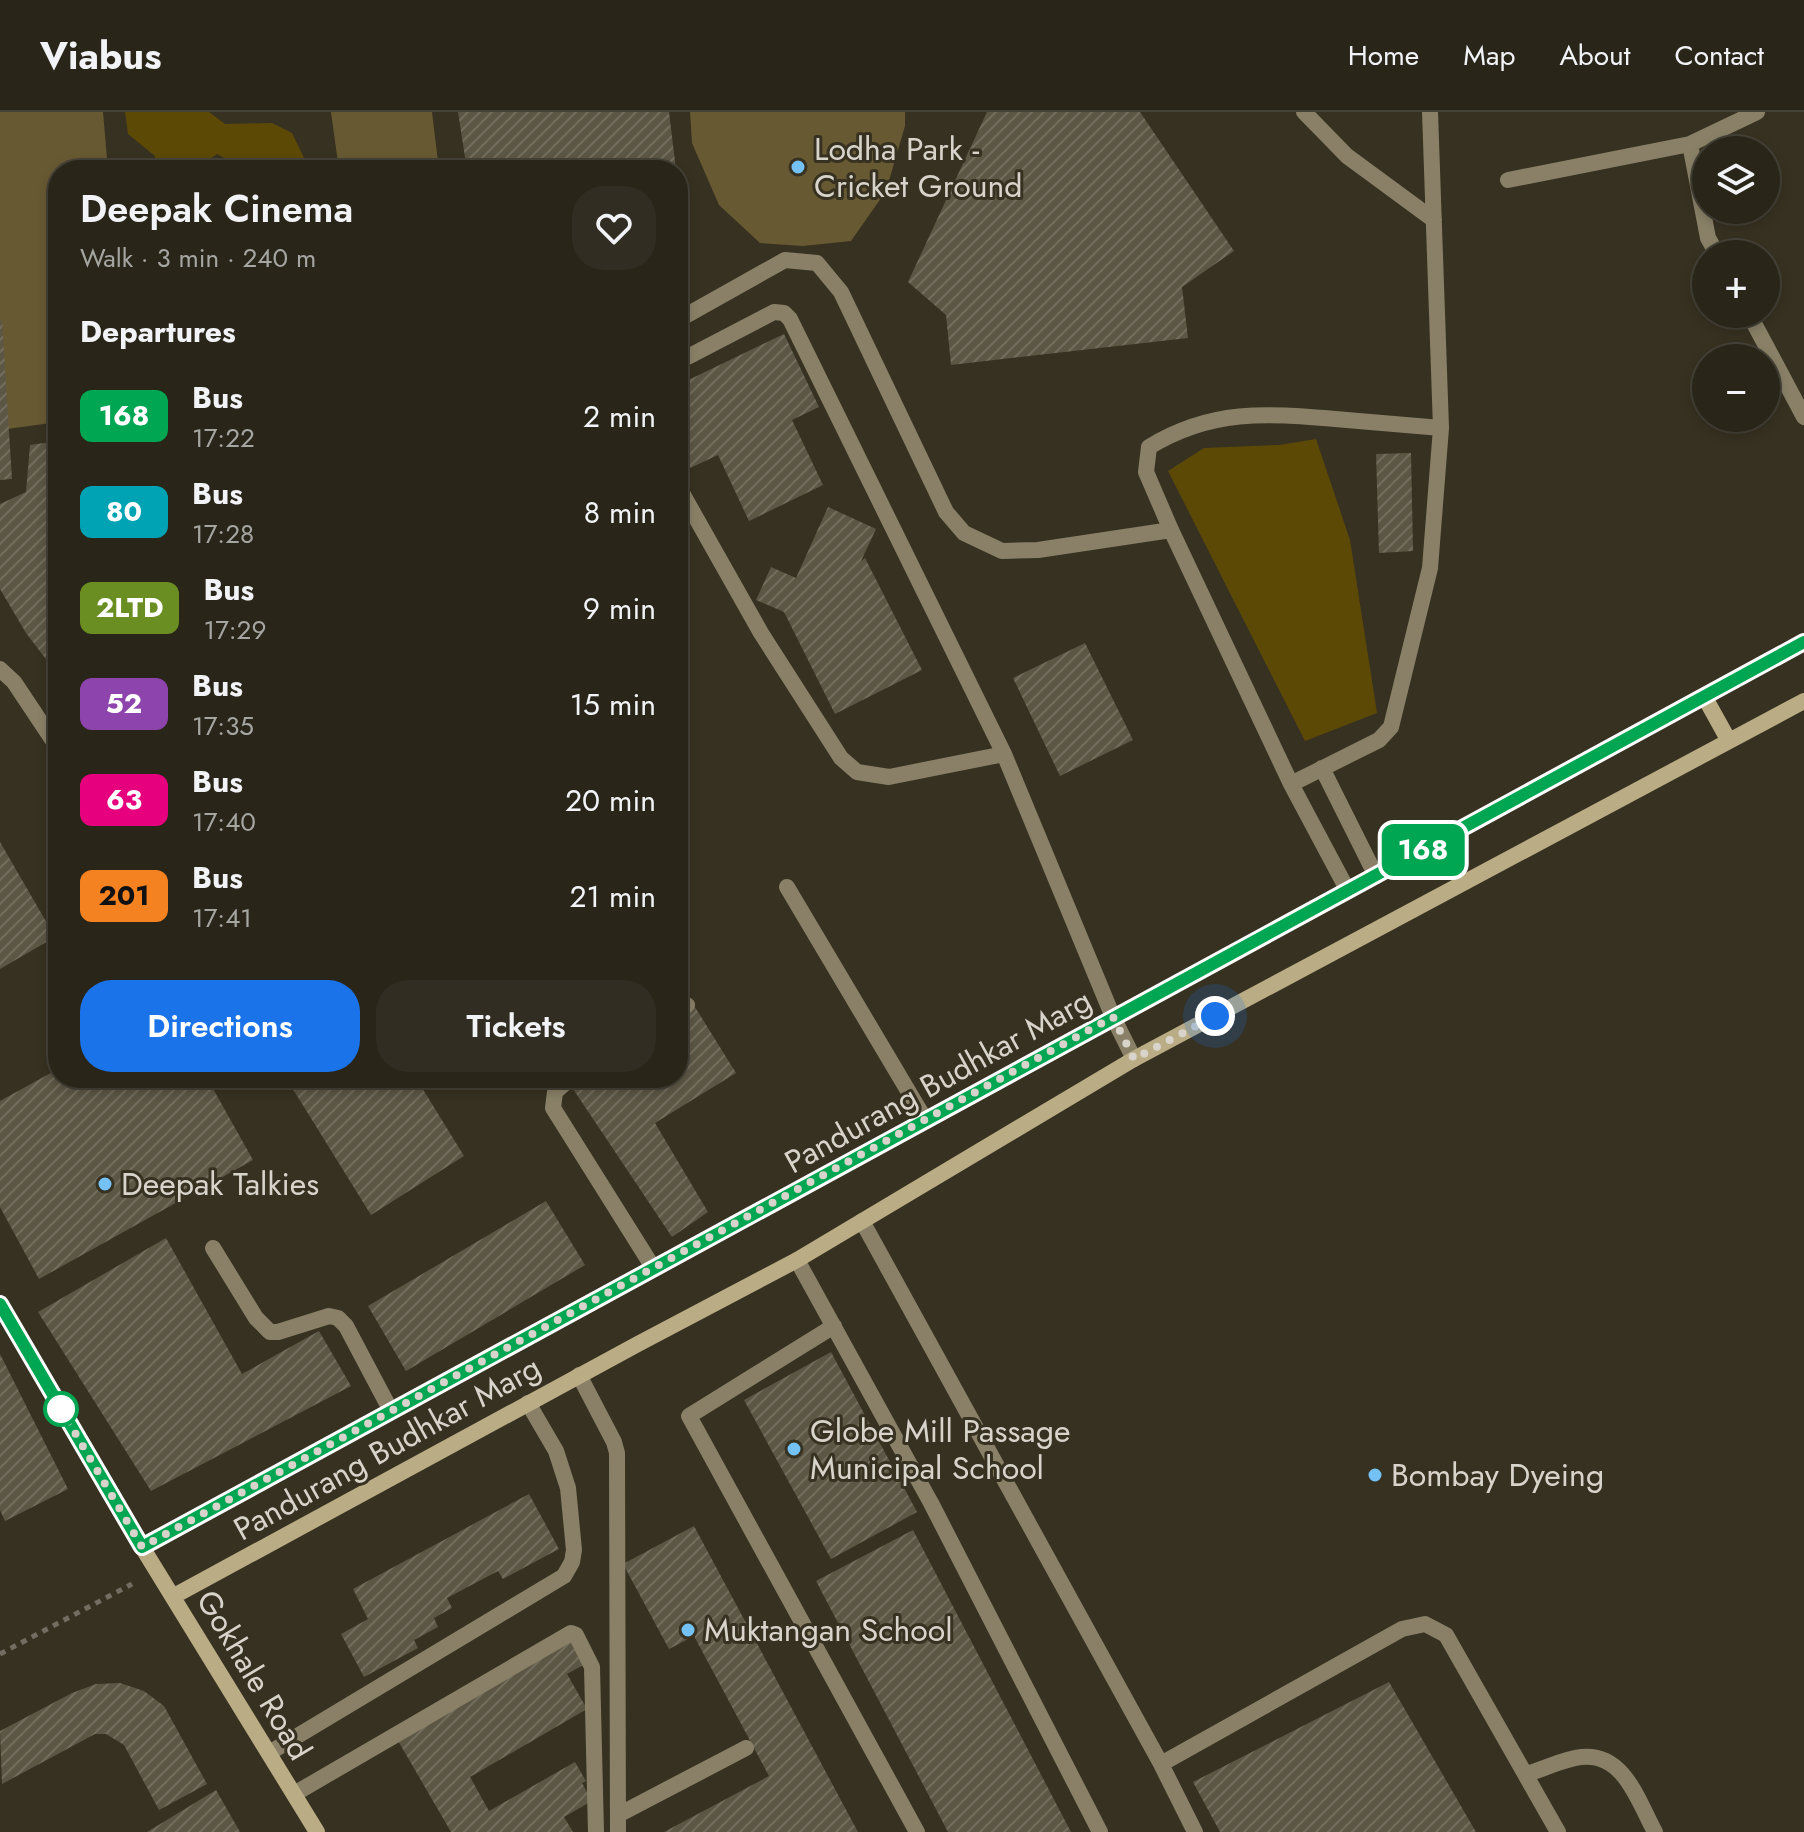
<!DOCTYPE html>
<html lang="en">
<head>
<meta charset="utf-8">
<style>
  body { margin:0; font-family:Jost,sans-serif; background:#312d22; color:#f1f3f6; height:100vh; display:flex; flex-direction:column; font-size:30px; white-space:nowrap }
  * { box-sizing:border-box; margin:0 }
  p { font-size:26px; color:#a5a5a2 }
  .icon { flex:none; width:44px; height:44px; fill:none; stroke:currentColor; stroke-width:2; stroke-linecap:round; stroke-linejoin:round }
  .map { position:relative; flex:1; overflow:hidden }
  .details { position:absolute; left:48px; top:48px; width:640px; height:928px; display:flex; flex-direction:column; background:#292519; border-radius:32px; box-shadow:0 4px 12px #0003,0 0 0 2px #454238 }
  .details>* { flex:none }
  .badge { padding:0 16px; border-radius:12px; font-size:28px; line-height:52px }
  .fabs { position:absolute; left:1692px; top:24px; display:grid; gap:16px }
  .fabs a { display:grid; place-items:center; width:88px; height:88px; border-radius:50%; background:#292519; box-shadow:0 4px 12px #0003,0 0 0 2px #454238; font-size:40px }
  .you { position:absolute; width:40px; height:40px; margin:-20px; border:6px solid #fff; border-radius:50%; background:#1a73e8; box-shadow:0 0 0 12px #1a73e833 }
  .map>.badge { position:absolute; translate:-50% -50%; box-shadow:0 0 0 4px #fff }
  h2 { padding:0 32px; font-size:30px; line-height:72px }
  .round { display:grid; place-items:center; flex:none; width:84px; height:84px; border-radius:32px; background:#312d22 }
  .summary { display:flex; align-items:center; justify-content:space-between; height:136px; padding:0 32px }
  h1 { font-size:38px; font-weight:600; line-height:60px }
  .button { display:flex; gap:16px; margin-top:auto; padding:16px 32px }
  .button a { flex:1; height:92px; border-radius:32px; background:#1a73e8; color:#fff; font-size:32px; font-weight:600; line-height:92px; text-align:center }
  .button a+a { background:#312d22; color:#f1f3f6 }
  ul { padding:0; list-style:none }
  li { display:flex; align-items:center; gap:24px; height:96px; padding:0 32px }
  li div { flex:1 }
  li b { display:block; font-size:30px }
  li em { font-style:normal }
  li .badge { min-width:88px; font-weight:700; text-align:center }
  header { display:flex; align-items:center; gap:48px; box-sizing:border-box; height:112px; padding:0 40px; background:#292519; border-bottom:2px solid #454238 }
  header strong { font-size:38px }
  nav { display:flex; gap:44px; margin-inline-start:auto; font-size:28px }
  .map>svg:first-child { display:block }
</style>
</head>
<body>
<header>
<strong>Viabus</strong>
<nav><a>Home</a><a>Map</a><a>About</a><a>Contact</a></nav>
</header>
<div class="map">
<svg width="1804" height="1720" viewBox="0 0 1804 1720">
  <defs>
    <pattern id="building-hatch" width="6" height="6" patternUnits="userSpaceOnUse" patternTransform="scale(2)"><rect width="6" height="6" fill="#5c5645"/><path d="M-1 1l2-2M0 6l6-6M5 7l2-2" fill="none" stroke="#736d5e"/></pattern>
  </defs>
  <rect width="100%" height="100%" fill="#373121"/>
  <path fill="#675932" d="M0,0H103L108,58H58V310L0,318Z
    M331,0H432L439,58H339Z
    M690,0H905V14L886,79L851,129L803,134L760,131L719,93L692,31Z"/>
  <path fill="#5d4906" d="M125,0H209L225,12L272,11L292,21L306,50L286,58H227L228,48L217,42L195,58H153L155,44L128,22Z
    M1316,327L1350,428L1377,601L1305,629L1168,359L1204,336L1279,333Z"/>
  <path fill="url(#building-hatch)" d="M458,0H669L676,58H467Z
    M987,0H1140L1234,139L1182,175L1188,226L951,253L946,203L908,170Z
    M2,208L12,367L0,368V209Z
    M784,222L819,295L792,308L823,373L749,409L718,343L686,358L678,342V273Z
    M58,329V563L26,521L0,477V392L26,380L30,333Z
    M1411,341L1413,439L1379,441L1376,342Z
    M828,395L876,417L861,449L865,446L922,558L835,602L784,500L756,488L771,455L796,466Z
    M1085,531L1133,628L1060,664L1013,566Z
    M0,730L55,825L0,857Z
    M695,895L736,961L655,1011L708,1100L672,1125L573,977L589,966H678V907Z
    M58,957V966H207L253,1048L39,1167L0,1095V989Z
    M286,966H416L464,1044L371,1103Z
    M546,1089L585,1153L406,1259L368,1194Z
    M166,1126L242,1262L319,1219L351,1274L151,1379L38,1200Z
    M831,1240L917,1400L831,1447L744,1288Z
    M0,1242L68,1377L5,1409L0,1398Z
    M529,1382L559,1437L503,1467L498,1459L447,1486L452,1496L434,1506L438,1515L414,1528L418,1536L364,1565L341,1522L368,1507L353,1477Z
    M694,1414L858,1720H664L769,1664L694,1524L669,1537L623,1452Z
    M913,1418L1071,1720H948L816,1469Z
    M570,1525L585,1552L567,1562L587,1597L470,1665L489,1699L575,1650L586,1669L582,1671L592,1689L564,1705L573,1720H451L397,1627Z
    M1389,1570L1476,1720H1220L1193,1670Z
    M120,1571L144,1579L164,1594L207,1672L159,1698L124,1633L106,1622H95L2,1672L0,1619L72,1581L96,1572Z
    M216,1678L240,1720H147Z"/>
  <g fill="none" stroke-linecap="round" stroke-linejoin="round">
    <path stroke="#726d60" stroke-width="5" stroke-dasharray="6 6" stroke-linecap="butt" d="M0,1542L132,1472"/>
    <path stroke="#898067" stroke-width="16" d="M1690,32L1708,126L1717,142
      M1508,68L1690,32L1757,0
      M1749,202L1804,305
      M678,250L774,200L784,201L790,207L1004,642L1113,905
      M678,374L761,521L841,646L857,660L889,665L1004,642
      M862,1109L1161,1652L1195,1720
      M579,1263L614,1330L617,1341L618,1720
      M1161,1652L1402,1517L1425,1512L1446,1523L1558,1720
      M1526,1662C1544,1657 1563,1647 1581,1645C1624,1640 1638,1689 1655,1720
      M618,1703L746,1636"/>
    <path stroke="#898067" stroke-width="16" d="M1304,0L1347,44L1434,108
      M678,208L785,148L817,151L841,180L946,400L964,421L1002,439L1038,438L1171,418
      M0,557L14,570L58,636
      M1322,656L1376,764
      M1291,672L1379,628L1391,615L1430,456L1441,316L1430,0
      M787,775L926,1009
      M1348,779L1291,672L1171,418L1146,360L1149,335C1211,297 1266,301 1335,307C1371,310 1406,313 1441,316
      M678,899L687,893
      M1113,905L1134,947
      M571,966L555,980L553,996L654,1157
      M213,1136L256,1206L270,1220H278L329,1204L338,1206L346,1214L391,1299
      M797,1148L931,1391L1100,1720
      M834,1214L689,1304L917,1720
      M269,1641L564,1464L572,1450L574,1438L568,1376L556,1339L528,1291
      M294,1682L571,1521L576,1523L592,1555L596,1720"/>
    <path stroke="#baac84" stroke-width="16" d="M1704,584L1729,629
      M0,1192L142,1435L317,1720
      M142,1435L1804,530
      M174,1484L636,1233L797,1148L1134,947L1804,589"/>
  </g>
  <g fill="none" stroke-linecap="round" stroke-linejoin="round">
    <g stroke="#fff" stroke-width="18">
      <path id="line" d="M0,1192L142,1435L1804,530"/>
    </g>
    <use href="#line" stroke="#00a651" stroke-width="12"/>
    <path stroke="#d8d4cb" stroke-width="8" stroke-dasharray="0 14.4" d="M61,1297L142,1435L1113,905L1134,947L1215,904"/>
  </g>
  <g fill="#73c1f5" stroke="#373121" stroke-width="3">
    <circle cx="798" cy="55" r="8"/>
    <circle cx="105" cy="1072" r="8"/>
    <circle cx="794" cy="1337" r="8"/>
    <circle cx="1375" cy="1363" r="8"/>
    <circle cx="688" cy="1518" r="8"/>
  </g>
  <circle fill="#fff" stroke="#00a651" stroke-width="4" cx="61" cy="1297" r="16"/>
  <g text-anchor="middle" stroke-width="6" stroke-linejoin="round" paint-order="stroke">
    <g font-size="32" fill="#d8d4cb" stroke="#373121" text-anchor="start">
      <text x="814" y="48">Lodha Park -<tspan x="814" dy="37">Cricket Ground</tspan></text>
      <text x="121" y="1083">Deepak Talkies</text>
      <text x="810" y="1330">Globe Mill Passage<tspan x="810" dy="37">Municipal School</tspan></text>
      <text x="1391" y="1374">Bombay Dyeing</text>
      <text x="704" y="1529">Muktangan School</text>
    </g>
    <g font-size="32" fill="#d8d4cb" stroke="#373121">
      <text transform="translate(938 969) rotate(-29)" y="11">Pandurang Budhkar Marg</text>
      <text transform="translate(387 1336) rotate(-29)" y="11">Pandurang Budhkar Marg</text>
      <text transform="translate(254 1563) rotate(59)" y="11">Gokhale Road</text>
    </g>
  </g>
</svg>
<div class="fabs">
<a><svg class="icon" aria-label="layers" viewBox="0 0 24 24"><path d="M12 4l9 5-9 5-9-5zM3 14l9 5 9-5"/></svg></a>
<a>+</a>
<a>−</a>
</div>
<div class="you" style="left:1215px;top:904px"></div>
<b class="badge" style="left:1423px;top:738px;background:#00a651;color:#fff">168</b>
<section class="details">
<div class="summary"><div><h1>Deepak Cinema</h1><p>Walk · 3 min · 240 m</p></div><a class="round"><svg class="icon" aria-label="heart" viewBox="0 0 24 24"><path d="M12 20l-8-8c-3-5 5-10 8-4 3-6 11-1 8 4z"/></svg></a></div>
<h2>Departures</h2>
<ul>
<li><span class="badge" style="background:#00a651;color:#fff">168</span><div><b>Bus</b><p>17:22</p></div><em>2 min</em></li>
<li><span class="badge" style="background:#00a3b4;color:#fff">80</span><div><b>Bus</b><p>17:28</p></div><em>8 min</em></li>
<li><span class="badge" style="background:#6b8e23;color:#fff">2LTD</span><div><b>Bus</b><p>17:29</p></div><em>9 min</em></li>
<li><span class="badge" style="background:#8e44ad;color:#fff">52</span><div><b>Bus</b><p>17:35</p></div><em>15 min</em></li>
<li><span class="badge" style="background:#e6007e;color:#fff">63</span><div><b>Bus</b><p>17:40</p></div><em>20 min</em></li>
<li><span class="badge" style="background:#f58220;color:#111">201</span><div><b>Bus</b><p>17:41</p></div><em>21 min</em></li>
</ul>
<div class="button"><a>Directions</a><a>Tickets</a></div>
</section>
</div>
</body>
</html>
